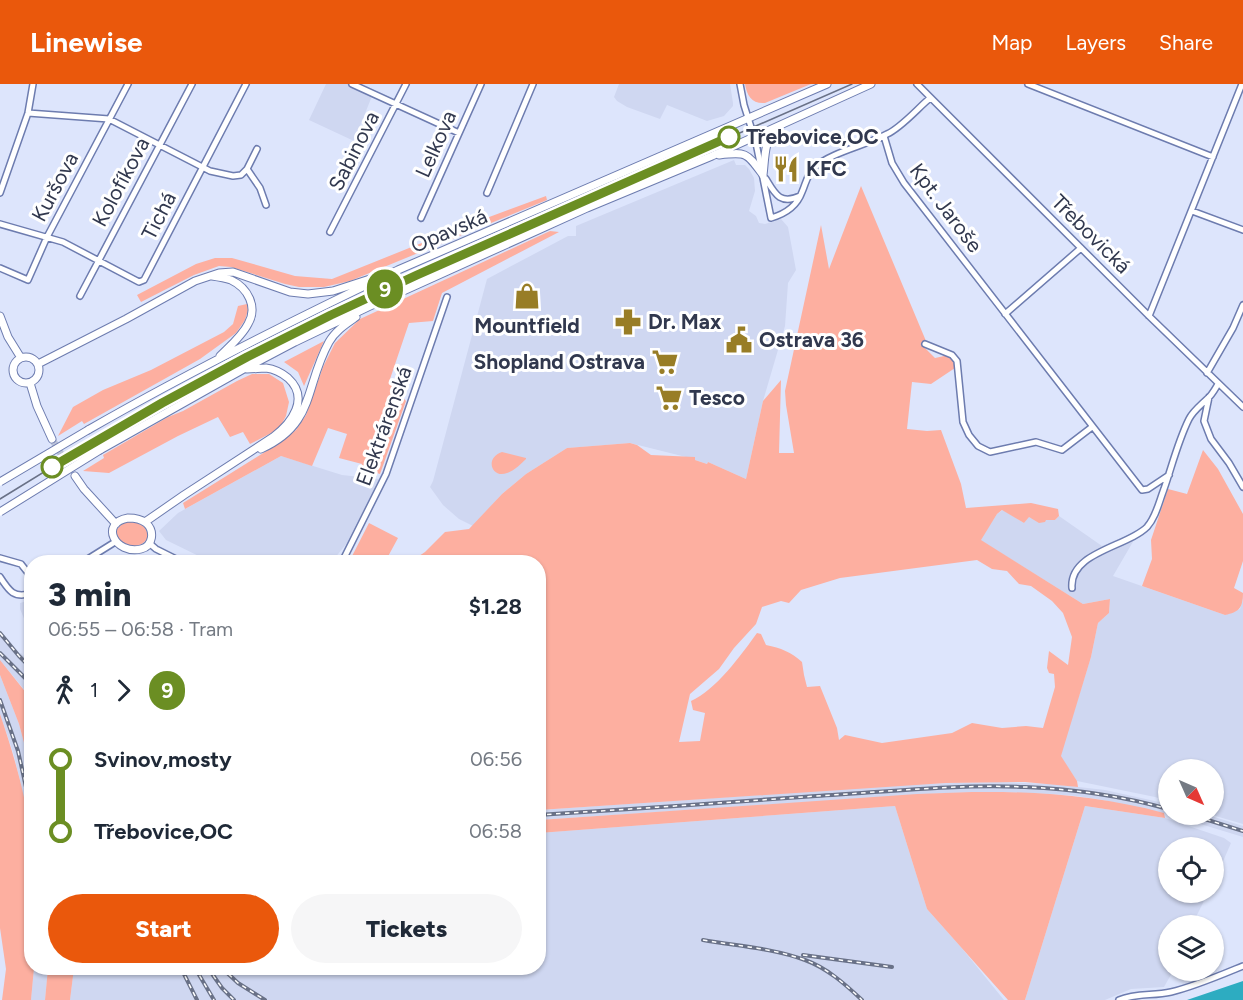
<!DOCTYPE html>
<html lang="en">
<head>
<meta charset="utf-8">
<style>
  body { margin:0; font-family:Figtree,sans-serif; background:#f6f6f7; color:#1f2937; height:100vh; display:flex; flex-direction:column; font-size:22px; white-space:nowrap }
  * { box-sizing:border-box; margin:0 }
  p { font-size:20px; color:#747a83 }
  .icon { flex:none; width:33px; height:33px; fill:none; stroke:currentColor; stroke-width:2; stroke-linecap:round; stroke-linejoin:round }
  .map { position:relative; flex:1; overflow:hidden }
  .details { position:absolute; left:24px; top:471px; width:522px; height:420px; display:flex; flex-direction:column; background:#fff; border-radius:24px; box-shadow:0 2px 4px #0004 }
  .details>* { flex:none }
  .badge { padding:0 12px; border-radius:20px; font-size:21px; line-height:39px }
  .needle { width:39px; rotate:135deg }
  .tools { position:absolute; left:1158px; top:675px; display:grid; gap:12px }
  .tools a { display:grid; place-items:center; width:66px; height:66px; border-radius:50%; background:#fff; box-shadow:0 2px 4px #0004; font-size:30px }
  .map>.badge { position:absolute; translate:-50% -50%; box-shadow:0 0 0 3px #fff }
  .legs { display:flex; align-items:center; gap:9px; height:66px; padding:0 24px; font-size:20px }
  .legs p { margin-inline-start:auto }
  .summary { display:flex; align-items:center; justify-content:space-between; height:102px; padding:0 24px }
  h1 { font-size:33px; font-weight:800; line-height:45px }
  .button { display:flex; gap:12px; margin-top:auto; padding:12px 24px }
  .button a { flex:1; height:69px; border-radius:36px; background:#ea580c; color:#fff; font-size:24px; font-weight:800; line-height:69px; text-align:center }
  .button a+a { background:#f6f6f7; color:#1f2937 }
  ul { padding:0 24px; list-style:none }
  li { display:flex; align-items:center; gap:21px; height:72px; font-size:22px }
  li i { display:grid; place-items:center; width:9px; height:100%; margin:0 8px; background:currentColor }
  li i::after { content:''; width:15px; height:15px; margin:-8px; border:4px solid; border-radius:50%; background:#fff }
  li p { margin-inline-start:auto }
  li:first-child i { background:linear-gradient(#0000 50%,currentColor 0) }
  li:last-child i { background:linear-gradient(currentColor 50%,#0000 0) }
  header { display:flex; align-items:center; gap:36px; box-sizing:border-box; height:84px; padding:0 30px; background:#ea580c; color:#fff }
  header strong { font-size:28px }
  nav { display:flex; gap:33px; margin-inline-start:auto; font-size:21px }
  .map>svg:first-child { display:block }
</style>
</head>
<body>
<header>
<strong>Linewise</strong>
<nav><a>Map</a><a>Layers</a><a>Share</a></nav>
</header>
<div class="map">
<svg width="1243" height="916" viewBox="0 0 1243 916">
  <rect width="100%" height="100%" fill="#dde5fc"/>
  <path fill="#cfd7f1" d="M326,0H349L372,12L354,57L309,36Z
    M619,0H730L733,19V22L724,32L707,37L667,21L660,35L627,23L617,17L614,13Z
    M734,76L736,81H745L749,85L754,94L755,107L749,127L756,132L759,139L765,140L781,135L788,143L796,186L788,199L785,242L763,317L746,395L708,378L707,380L695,376V373H686L630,359L567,364L526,390L502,410L473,442L459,435L443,421L430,403L433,397L487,195L568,152H576V142Z
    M281,372L342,391L379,395L347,459L334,475L328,478H211L166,456L159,447L178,429Z
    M1003,426L1024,439L1028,433L1055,436L1059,432L1102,462L1130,450L1134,456L1113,492L1225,531L1240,525L1243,516V740L1212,731L1214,730V686H1168V717L1155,713L1077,697L1060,672L1091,573L1098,539L1109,529L1110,515L1083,520L980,456L997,430Z
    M31,516H32L31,551L20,525V519Z
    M0,546L19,570L21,569L31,579V614L0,576Z
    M0,591L19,640L31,685V768L25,722L19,692L13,668L0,630Z
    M999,698L1052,700L1105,706L1168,720V730L1103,716L1077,712L1051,710L999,708L946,709L539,736V726L917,700Z
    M895,722L927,825L960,862L1004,916H70L74,884H538L539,749Z
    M1085,722L1165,734L1224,754L1231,759L1214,798V764H1168V808L1208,809L1192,841L1168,842V886L1173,887L1164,903L1131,905L1105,916H1025Z
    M1171,731H1208L1243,742V753Z
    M34,884H48L45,916H31Z"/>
  <path fill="#fdafa0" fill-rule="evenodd" d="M745,0H811L765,19C752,20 747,12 745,0Z
    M861,102L926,257L924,263L935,274L949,271L954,279L955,284L931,300L912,298L907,345L927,347L941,346L961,400L966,424L1031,419L1058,425L1059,432L1055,436H1046L1045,438L1039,439L1029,433L1024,439L1002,426L997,430L981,456L1083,520L1110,515L1109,529L1098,539L1091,573L1061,672L1077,697L1078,703L1025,698L946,699L539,726L538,478H410L425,468L445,448L469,445L502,410L526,390L567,364L630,359L637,361L651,371L695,373V376L707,380L708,378L746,395L763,317L781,296L779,369H794L786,321L785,307L821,141L829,185ZM977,476L992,485L1007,487L1019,500L1031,502L1052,517L1063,529L1072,553L1068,581L1049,567L1047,584L1049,589L1054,590L1055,603L1043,644L1026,642L1002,644L972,639L952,649L882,659L845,651L839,656L837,644L820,602L807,603L804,591L802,578C791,568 781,564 766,561L761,550L757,549C742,570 715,607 691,617L693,626L705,629L700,657L679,658L690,610L719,585L734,564L756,540L762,523L781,517L789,519L801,506L840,494Z
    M546,112L547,116L350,197L324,203H299L285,200L231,183L219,182L194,191L141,218L137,211L196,180L215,174H232L295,192L332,195L449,148Z
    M550,147L559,148L442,209L433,237L409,239L389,298L406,317L380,390L361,384L362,380L339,374L347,350L328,344L312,382L281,372L185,425L183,419L273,363L296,346L306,331L323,283L335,259L360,235Z
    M247,220L248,226L245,236L236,249L200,275L84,340L82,337L58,352L73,323L103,306L151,286L224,248L233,240L238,222Z
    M324,257L304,302L298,288L284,278Z
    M252,290H269L283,299L289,318L286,332L279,345L250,360L243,348L230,353L218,333L178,352L109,389L83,387L104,374L103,371L168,333L183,327L237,297Z
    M1203,366L1218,385L1243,430V477L1234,504L1243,509C1243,524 1239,528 1225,531L1142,502L1152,475L1151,456L1168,405L1187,410Z
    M502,368L526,374V375C521,380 514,387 507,389C492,395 484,374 502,368Z
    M126,438C137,438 147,440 148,453C142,465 128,464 118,455L116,446L122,440Z
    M369,439L398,454L385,478H349Z
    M0,576L31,615V685L19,640L0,591Z
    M0,630C15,674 29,722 32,768C33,807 32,845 32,884H34L31,916H2L6,885L0,844Z
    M972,708C1037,707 1101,712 1164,729L1165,734L1085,722L1025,916H1008L927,825L895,722L539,749V736L917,710Z
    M48,884H74L70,916H45Z"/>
  <path fill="#2dacc1" d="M1243,897V916H1187Z"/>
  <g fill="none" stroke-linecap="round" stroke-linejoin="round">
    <path stroke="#bbc2d9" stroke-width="7" stroke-dasharray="7 3.5" stroke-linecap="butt" d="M52,355L72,388"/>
    <g stroke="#6d7caf" stroke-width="8">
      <path id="street" d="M352,0L459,49
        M740,0L744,21L756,59L771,134C785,130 797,122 802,108C806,99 807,90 815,83C832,68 867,61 887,50C901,44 918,24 930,14
        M917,0L1149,232L1243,323
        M1028,0L1213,73
        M28,29L109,35L210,87L233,92L241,91L247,85L257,65
        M884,52L892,79L904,99L1142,406L1148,405L1169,391
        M247,85L260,104L266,121
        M766,95C775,110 780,121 800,112
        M0,109L28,29L33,0
        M487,109L533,0
        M1192,127L1243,146
        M421,134L481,0
        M0,140L63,158L139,198L144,196L246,0
        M330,148L406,0
        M0,184L28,196L47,153L128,0
        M80,212L192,0
        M1005,230L1081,164
        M1149,232L1242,0
        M925,260L952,271L957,277L963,338L969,351L978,362L990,368L1036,358L1062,366L1092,343
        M1207,289L1233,244L1243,221
        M1209,313L1204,337L1211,355L1229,379L1243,403
        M149,459L156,465L182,478
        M0,474L21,480L32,494
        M83,478L115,458
        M342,478L386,390L447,213
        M0,493C9,507 14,515 32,509
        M1072,504C1069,468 1127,463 1147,443C1156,433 1159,418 1164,405C1172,382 1178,357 1189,335C1193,327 1201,321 1207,315C1212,311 1215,305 1218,300
        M1119,916C1136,909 1153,912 1171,908C1193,903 1221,891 1243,882"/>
    </g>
    <g stroke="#6d7caf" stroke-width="9">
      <path id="secondary" d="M719,71C747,68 746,68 763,91
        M763,91C765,76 764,56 775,46
        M212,192C219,193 225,194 231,196C248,204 258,223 248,240C242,252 230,262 220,272
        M0,232L8,253L21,274
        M13 286a13 13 0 1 1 26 0a13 13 0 1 1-26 0Z
        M38,280L126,235L195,197L219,189L233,188L290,208L308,210L333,207L373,194
        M30,299L37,322L52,355
        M88,346C189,288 293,236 398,186L827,0
        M261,365C316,340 304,303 329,258C335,247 346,240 356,233
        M100,366L242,286L295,258L368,223L587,124L712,72L871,0
        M75,392L84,405L116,440
        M128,434C135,434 141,435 146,439C155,447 153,462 141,465C115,471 99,439 128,434Z
        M145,438L184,411L273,353C292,339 310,314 288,294C282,289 274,285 266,284C260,284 254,285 247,285"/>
    </g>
    <use href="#street" stroke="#fff" stroke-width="5"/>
    <use href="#secondary" stroke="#fff" stroke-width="7"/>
    <path stroke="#697187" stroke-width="1.5" d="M0,415C94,356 191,301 290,251C366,213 443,179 520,145C630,96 741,48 852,0"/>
    <g stroke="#697187" stroke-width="4">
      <path id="rail" d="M0,549L19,572L32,585
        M27,567L32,571
        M0,569L32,601
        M0,616L18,667L32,730
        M1189,730L1243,747
        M538,731C631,725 723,719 816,712C885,708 955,700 1025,703C1073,705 1122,712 1168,725
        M703,856C737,862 772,864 805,876C827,884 845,900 862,916
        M803,871L892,883
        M181,884L197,916
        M195,884L214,916
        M208,884L222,904L234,916
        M222,884L238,899L265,916"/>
    </g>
    <use href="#rail" stroke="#fff" stroke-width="1.5" stroke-dasharray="4.5" stroke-linecap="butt"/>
    <g stroke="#6d7caf" stroke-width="9" stroke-linecap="butt">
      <path id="secondary-bridge" d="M0,398L88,346
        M0,428L100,366"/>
    </g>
    <use href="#secondary-bridge" stroke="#fff" stroke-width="7"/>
  </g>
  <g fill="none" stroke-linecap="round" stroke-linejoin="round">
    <g stroke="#fff" stroke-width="14">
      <path id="line-1" d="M52,383L162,319L247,273L331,231L417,191L729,53"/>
    </g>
    <use href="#line-1" stroke="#6b8e23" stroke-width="9"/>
  </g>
  <defs>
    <g id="restaurant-bare" transform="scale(2.07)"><path d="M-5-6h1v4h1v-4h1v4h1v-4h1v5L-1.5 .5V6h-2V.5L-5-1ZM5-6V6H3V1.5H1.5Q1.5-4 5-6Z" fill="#987d26" stroke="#fff" stroke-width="2.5" paint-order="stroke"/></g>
    <g id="shop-bare" transform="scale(2.07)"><path d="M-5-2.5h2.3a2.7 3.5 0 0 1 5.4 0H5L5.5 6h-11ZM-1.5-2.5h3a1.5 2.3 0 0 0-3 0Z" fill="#987d26" stroke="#fff" stroke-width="2.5" paint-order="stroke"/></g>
    <g id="pharmacy-bare" transform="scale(2.07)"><path d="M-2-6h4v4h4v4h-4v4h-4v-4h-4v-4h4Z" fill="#987d26" stroke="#fff" stroke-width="2.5" paint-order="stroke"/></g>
    <g id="civic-bare" transform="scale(2.07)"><path d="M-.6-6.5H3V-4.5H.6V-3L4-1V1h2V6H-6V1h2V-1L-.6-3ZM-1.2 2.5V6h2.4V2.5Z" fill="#987d26" stroke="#fff" stroke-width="2.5" paint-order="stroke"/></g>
    <g id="supermarket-bare" transform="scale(2.07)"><path d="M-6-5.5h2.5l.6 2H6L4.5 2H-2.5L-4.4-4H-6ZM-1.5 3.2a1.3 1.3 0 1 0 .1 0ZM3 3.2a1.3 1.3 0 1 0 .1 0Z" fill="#987d26" stroke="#fff" stroke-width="2.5" paint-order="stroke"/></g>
  </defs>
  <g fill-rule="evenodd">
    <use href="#restaurant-bare" x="786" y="85"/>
    <use href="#shop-bare" x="527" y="212"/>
    <use href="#pharmacy-bare" x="628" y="238"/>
    <use href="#civic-bare" x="739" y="256"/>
    <use href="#supermarket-bare" x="665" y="278"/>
    <use href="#supermarket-bare" x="669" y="314"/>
  </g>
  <g fill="#fff" stroke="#6b8e23" stroke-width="3">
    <circle cx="729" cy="53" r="10"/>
    <circle cx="52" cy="383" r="10"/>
  </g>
  <g text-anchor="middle" stroke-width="6" stroke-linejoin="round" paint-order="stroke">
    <g font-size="21" font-weight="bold" fill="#31384e" stroke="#fff" text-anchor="start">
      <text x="746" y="60">Třebovice,OC</text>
    </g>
    <g font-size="21" fill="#31384e" stroke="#fff">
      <text transform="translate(436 60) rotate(-66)" y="7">Lelkova</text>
      <text transform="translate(354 67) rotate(-63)" y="7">Sabinova</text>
      <text transform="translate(121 98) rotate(-62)" y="7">Kolofíkova</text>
      <text transform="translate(55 103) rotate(-62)" y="7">Kuršova</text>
      <text transform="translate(946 124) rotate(53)" y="7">Kpt. Jaroše</text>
      <text transform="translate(159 132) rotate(-63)" y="7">Tichá</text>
      <text transform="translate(449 147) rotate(-23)" y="7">Opavská</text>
      <text transform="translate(1091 150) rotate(45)" y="7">Třebovická</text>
      <text transform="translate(384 342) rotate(-70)" y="7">Elektrárenská</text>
    </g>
    <g font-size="21" font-weight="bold" fill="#31384e" stroke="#fff" text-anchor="start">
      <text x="806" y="92">KFC</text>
      <text x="648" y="245">Dr. Max</text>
      <text x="527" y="249" text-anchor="middle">Mountfield</text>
      <text x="759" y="263">Ostrava 36</text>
      <text x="645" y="285" text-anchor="end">Shopland Ostrava</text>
      <text x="689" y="321">Tesco</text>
    </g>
  </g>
</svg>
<div class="tools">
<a><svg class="needle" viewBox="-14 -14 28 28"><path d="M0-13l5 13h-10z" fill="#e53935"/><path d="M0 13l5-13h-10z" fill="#747a83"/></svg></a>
<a><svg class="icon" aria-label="locate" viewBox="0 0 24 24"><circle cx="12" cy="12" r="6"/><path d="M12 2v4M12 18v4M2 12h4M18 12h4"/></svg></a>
<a><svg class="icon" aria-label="layers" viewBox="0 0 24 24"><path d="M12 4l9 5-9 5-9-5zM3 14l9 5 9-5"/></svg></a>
</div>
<b class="badge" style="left:385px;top:205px;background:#6b8e23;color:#fff">9</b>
<section class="details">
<div class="summary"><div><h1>3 min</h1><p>06:55 – 06:58 · Tram</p></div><b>$1.28</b></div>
<div class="legs"><svg class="icon" aria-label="walk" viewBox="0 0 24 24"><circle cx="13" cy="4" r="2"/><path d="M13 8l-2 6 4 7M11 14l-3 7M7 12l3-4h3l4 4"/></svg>1<svg class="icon" aria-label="forward" viewBox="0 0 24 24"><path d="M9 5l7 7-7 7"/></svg><b class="badge" style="background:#6b8e23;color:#fff">9</b></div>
<ul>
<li><i style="color:#6b8e23"></i><b>Svinov,mosty</b><p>06:56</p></li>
<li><i style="color:#6b8e23"></i><b>Třebovice,OC</b><p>06:58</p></li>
</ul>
<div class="button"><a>Start</a><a>Tickets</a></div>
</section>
</div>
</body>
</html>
